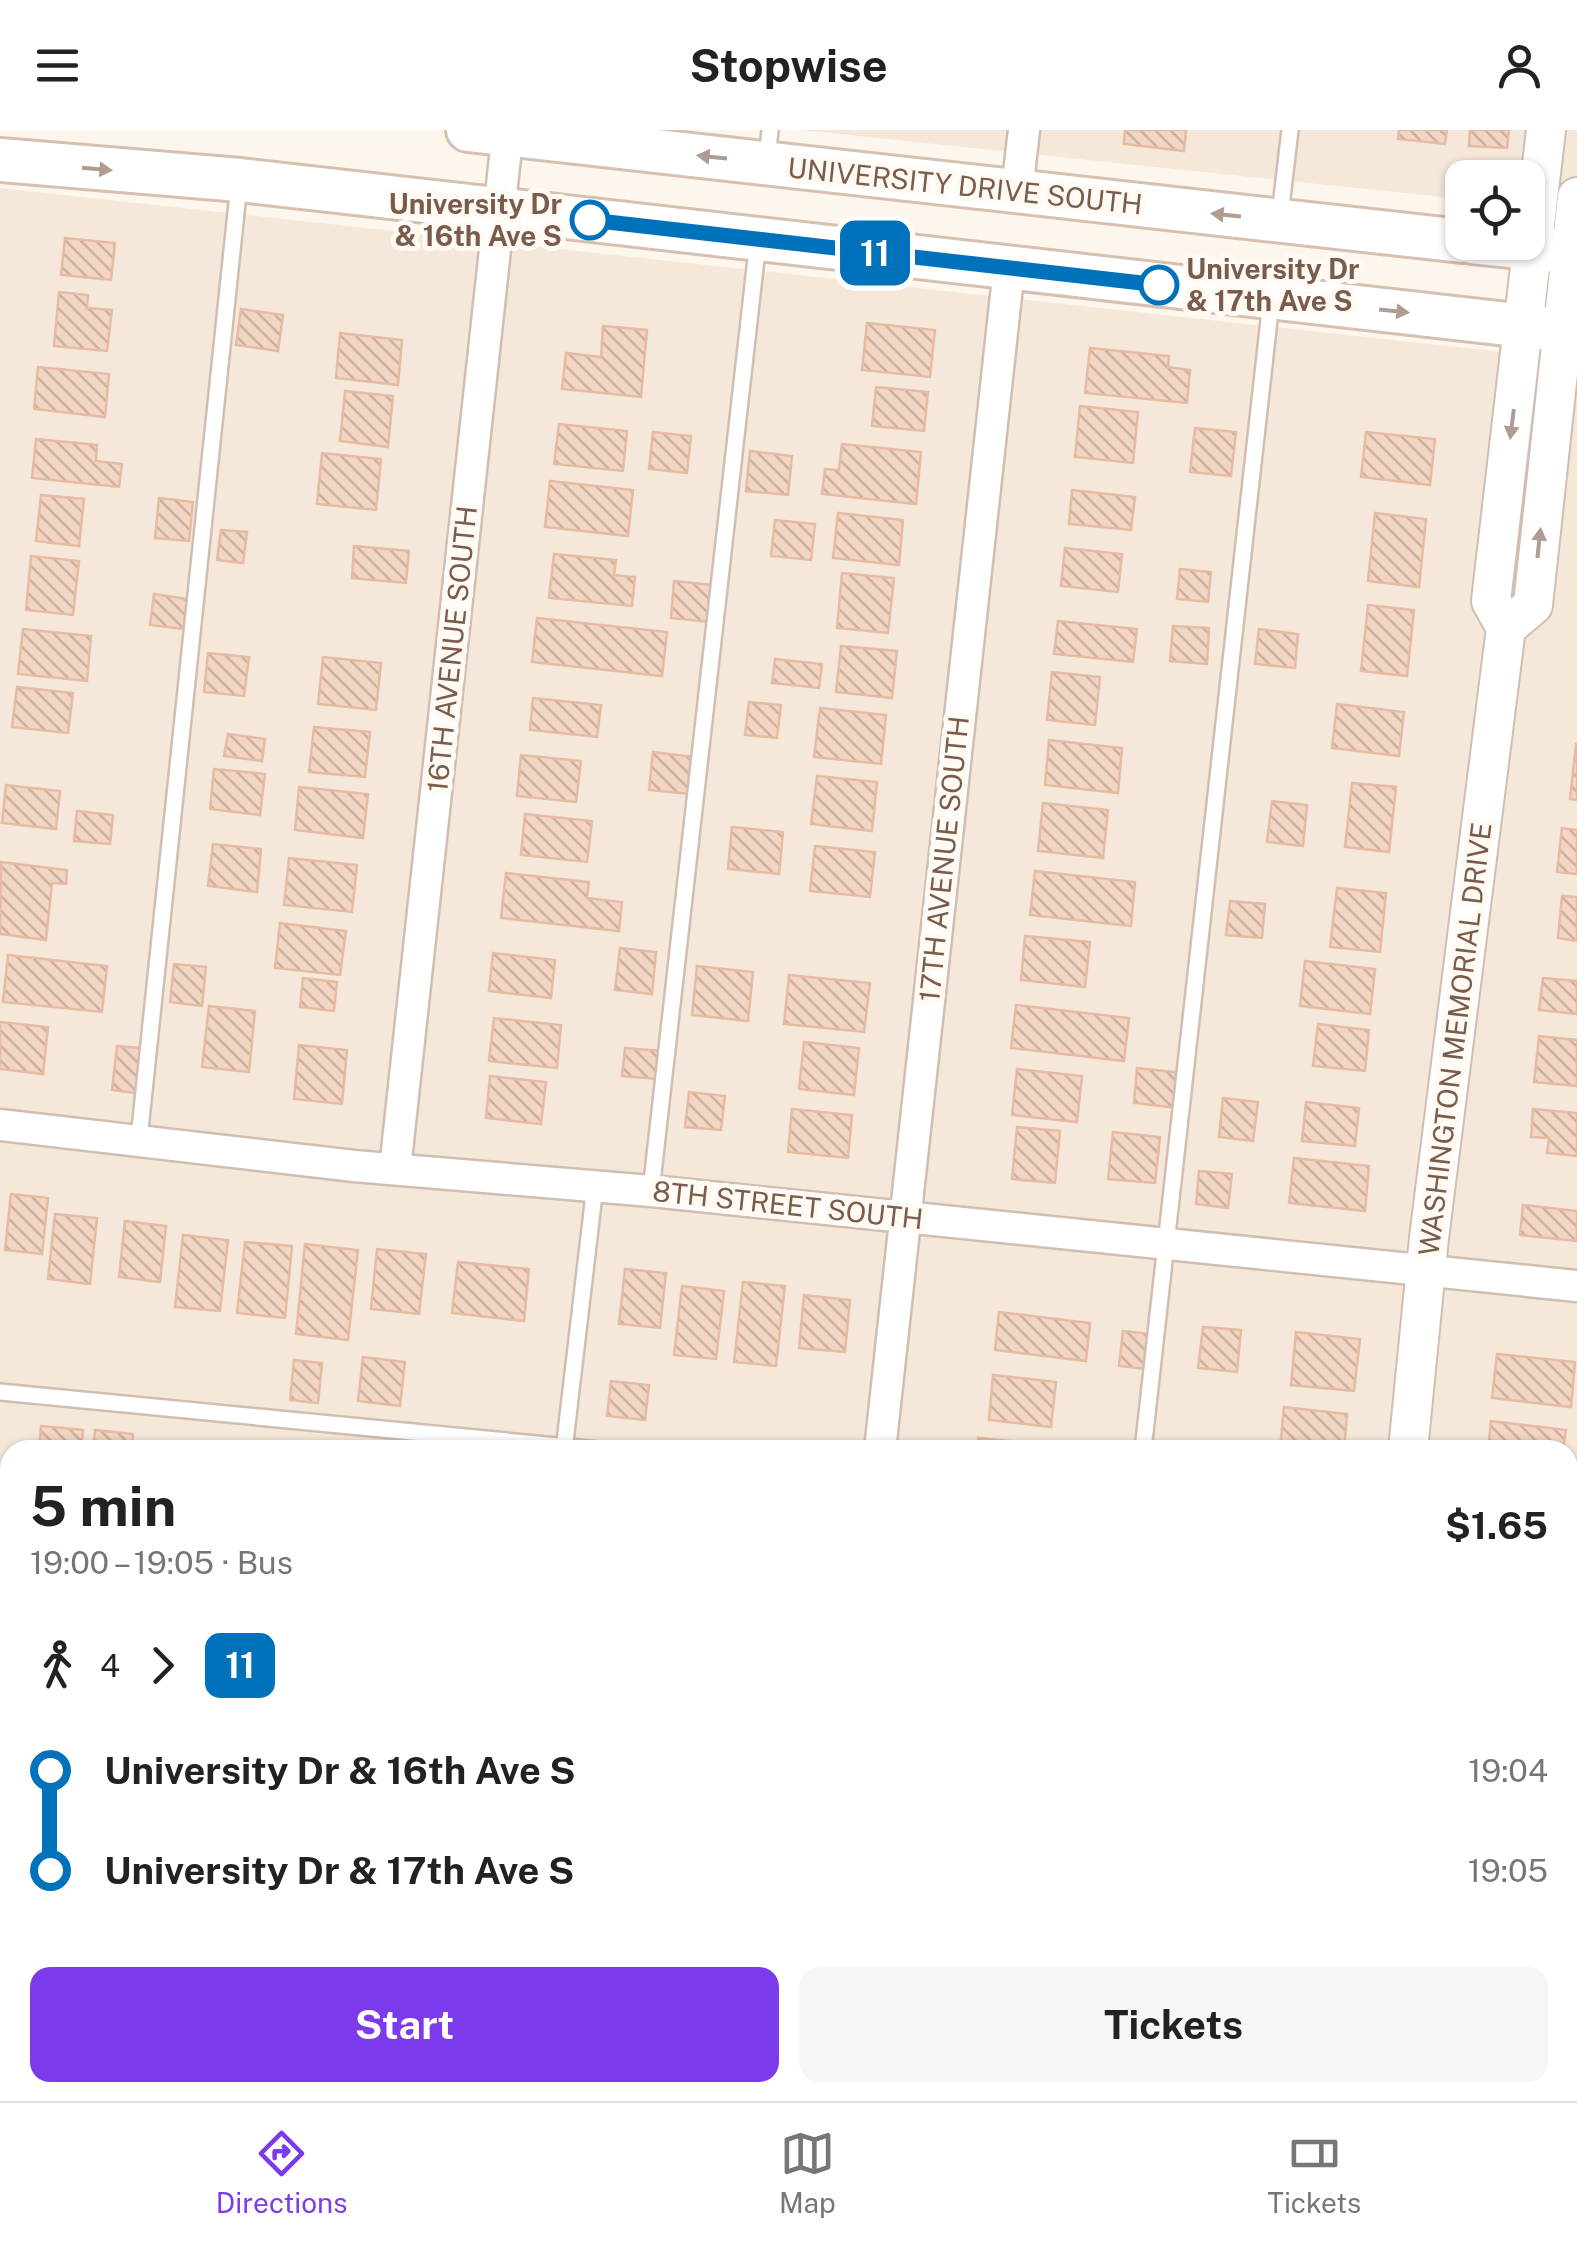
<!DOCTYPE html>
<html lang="en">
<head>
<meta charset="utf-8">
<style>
  body { margin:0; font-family:"Public Sans",sans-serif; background:#f6f6f6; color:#222; height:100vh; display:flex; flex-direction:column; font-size:38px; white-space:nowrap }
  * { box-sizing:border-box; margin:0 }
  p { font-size:32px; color:#767676 }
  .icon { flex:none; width:55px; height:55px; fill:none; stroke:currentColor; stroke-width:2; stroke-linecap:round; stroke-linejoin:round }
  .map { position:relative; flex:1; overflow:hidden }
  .details { position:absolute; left:0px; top:1310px; width:1578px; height:662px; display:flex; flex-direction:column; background:#fff; border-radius:30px 30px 0 0; box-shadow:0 2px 8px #0004 }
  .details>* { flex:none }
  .badge { padding:0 20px; border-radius:15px; font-size:35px; line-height:65px }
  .tools { position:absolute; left:1445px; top:30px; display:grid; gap:20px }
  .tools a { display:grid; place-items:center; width:100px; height:100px; border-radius:20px; background:#fff; box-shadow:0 2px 8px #0004; font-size:50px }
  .map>.badge { position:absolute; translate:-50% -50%; box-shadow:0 0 0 5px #fff }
  .legs { display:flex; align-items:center; gap:15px; height:110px; padding:0 30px; font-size:32px }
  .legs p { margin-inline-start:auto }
  .overview { display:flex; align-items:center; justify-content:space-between; height:170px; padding:0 30px }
  h1 { font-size:55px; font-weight:700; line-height:75px }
  .primary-button { display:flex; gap:20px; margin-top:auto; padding:20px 30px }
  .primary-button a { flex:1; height:115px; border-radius:20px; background:#7c3aed; color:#fff; font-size:40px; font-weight:700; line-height:115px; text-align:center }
  .primary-button a+a { background:#f6f6f6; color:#222 }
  ul { padding:0 30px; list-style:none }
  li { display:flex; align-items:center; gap:35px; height:100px; font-size:38px }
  li i { display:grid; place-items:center; width:15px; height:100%; margin:0 12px; background:currentColor }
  li i::after { content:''; width:25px; height:25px; margin:-12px; border:8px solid; border-radius:50%; background:#fff }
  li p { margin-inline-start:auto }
  li:first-child i { background:linear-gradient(#0000 50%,currentColor 0) }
  li:last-child i { background:linear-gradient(currentColor 50%,#0000 0) }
  header { display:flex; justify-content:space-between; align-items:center; height:130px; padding:0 30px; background:#fff; font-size:45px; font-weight:700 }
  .dock { display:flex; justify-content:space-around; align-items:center; height:140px; border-top:2px solid #e0e0e0; background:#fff; font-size:28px; color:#767676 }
  .dock a { display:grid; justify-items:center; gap:5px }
  .dock .current { color:#7c3aed }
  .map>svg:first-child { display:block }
</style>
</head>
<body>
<header><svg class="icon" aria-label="menu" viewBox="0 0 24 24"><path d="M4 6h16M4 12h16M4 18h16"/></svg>Stopwise<svg class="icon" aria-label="person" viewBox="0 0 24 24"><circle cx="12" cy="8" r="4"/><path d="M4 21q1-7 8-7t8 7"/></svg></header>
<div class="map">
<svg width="1577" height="1971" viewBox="0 0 1577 1971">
  <defs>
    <pattern id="building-back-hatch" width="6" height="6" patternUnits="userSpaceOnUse" patternTransform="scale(2.5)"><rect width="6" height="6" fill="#f3d5c3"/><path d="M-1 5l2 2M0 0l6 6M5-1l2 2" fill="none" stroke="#cab0a1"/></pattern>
  </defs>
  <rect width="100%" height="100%" fill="#fdf6ec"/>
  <path fill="#f5e8da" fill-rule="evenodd" d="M800,0H1577V80L1528,75V48H1462V69Z
    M0,58L1577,230V1971H0ZM10,1320H1568V1962H10Z"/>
  <path fill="url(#building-back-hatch)" stroke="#e6bba3" stroke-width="2.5" d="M1125,0H1186L1184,21L1124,14Z
    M1399,0H1447L1445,14L1398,9Z
    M1470,0H1509L1507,18L1469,16Z
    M65,108L115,113L111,150L61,145Z
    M59,162L88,165L87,178L112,180L107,221L54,216Z
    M241,179L283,185L278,221L236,215Z
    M867,193L935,200L930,247L862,240Z
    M603,196L647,200L641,267L562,259L566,223L601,227Z
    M340,203L402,210L398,255L336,248Z
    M1090,218L1169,226L1168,237L1190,240L1187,273L1085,263Z
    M38,237L109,244L105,287L34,279Z
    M876,257L928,262L924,301L872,296Z
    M345,261L393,266L388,317L340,311Z
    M1080,276L1138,282L1133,333L1075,327Z
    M559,294L627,301L623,341L554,334Z
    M1195,298L1236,302L1231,346L1190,342Z
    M653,302L691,306L687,343L649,339Z
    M1366,302L1435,309L1430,355L1361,347Z
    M36,309L97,315L96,331L122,334L119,357L32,348Z
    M842,314L921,322L916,374L822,364L825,339L839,340Z
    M750,321L792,326L788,365L746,361Z
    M322,323L381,329L376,380L317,374Z
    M550,351L633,360L628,406L545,397Z
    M1072,360L1135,367L1131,400L1069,394Z
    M41,365L84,369L79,416L36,411Z
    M159,368L193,372L189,411L155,408Z
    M838,383L903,390L899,435L833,428Z
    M1375,383L1426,389L1419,457L1368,451Z
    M775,390L815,394L811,430L771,426Z
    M221,400L247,402L243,433L217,430Z
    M354,416L409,421L406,453L352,448Z
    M1065,418L1122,424L1118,462L1061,456Z
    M554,424L616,430L614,445L635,447L632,476L549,468Z
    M31,426L79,431L73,485L26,480Z
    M1180,439L1211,442L1208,472L1177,469Z
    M842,443L894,448L888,503L837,498Z
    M674,451L713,455L709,492L671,488Z
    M154,464L188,469L184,499L150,495Z
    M1368,475L1414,480L1407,546L1361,541Z
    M537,488L667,502L662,546L532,532Z
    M1058,491L1137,499L1133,532L1054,524Z
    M1173,496L1209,498L1207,534L1170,531Z
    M23,499L91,506L87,551L18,544Z
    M1259,499L1298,504L1295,538L1255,534Z
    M841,516L897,521L892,568L836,562Z
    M208,523L249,527L244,566L204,562Z
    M323,527L381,533L376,580L318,574Z
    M775,529L822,534L819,558L772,553Z
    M1052,542L1100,547L1095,595L1047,590Z
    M17,557L73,563L68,603L12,597Z
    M533,568L601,575L597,607L530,600Z
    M749,572L781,575L777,608L745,605Z
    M1337,574L1404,582L1399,626L1332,618Z
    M820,578L886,585L881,634L814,627Z
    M314,597L370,602L365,647L309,642Z
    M228,604L265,609L262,631L224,626Z
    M1049,610L1122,618L1118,663L1045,655Z
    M1576,614H1577V670L1570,669Z
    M653,622L694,627L690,664L649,660Z
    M521,625L581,631L576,672L517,666Z
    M214,639L265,644L260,685L210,679Z
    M817,646L877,652L872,701L811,694Z
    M1352,653L1396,657L1389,722L1345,717Z
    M6,655L60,661L56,699L2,693Z
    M299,657L368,664L363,708L295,700Z
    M1272,671L1307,675L1303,716L1267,712Z
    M1043,673L1108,680L1103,728L1038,721Z
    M77,681L113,685L110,714L74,711Z
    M525,684L592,691L587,732L521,725Z
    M732,697L783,702L779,744L728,739Z
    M1562,698L1577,700V744L1557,742Z
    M213,714L261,719L257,762L208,756Z
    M815,716L875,722L870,767L810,761Z
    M289,728L357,735L352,782L284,775Z
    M1,732L67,740L66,754L52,753L46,810L0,804Z
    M1035,741L1135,752L1131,796L1030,785Z
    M506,743L589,752L587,768L622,772L619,801L501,788Z
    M1337,758L1386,763L1380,822L1330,817Z
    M1562,766L1577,767V811L1558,808Z
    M1230,771L1265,774L1262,808L1226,805Z
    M280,793L346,801L340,845L275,838Z
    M1025,806L1090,812L1085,857L1021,850Z
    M620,818L656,822L652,864L615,860Z
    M493,823L555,830L551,868L489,861Z
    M8,825L107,836L102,882L3,872Z
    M1305,831L1375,839L1370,884L1300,876Z
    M174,834L206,837L202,876L170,872Z
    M697,836L753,842L748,891L692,885Z
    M789,845L870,853L864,902L784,894Z
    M303,848L337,852L334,881L300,877Z
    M1543,848L1577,851V884L1539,880Z
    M1016,875L1129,888L1124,931L1011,918Z
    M209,876L255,881L249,942L202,937Z
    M494,888L561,895L557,938L489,931Z
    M0,892L48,897L43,944L0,939Z
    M1318,894L1369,900L1365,941L1313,936Z
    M1539,906L1577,910V956L1534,952Z
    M804,912L859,918L854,965L799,959Z
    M299,915L347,920L342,974L294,969Z
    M117,916L141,918L136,963L112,960Z
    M625,918L661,921L658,949L622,946Z
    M1137,938L1183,943L1179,978L1134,973Z
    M1017,939L1082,946L1077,992L1012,985Z
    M490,946L546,952L541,994L486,988Z
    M689,962L725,966L721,1000L685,997Z
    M1223,968L1258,972L1253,1011L1219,1007Z
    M1306,972L1359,978L1355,1016L1302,1011Z
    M792,979L852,985L848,1028L788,1022Z
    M1533,979L1577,983V1026L1547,1023L1549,1008L1531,1007Z
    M1017,997L1060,1001L1055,1053L1012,1049Z
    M1113,1002L1160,1007L1155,1053L1108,1049Z
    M1294,1028L1369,1036L1365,1081L1289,1073Z
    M1199,1041L1232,1044L1228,1078L1196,1074Z
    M11,1064L48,1068L42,1124L5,1120Z
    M1523,1075L1577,1081V1111L1520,1105Z
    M55,1084L97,1088L90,1154L48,1149Z
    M125,1091L166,1096L160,1152L119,1147Z
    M183,1105L228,1110L220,1181L175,1177Z
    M245,1112L292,1116L285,1188L237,1183Z
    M305,1114L358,1120L348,1210L296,1204Z
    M377,1119L426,1124L419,1184L371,1179Z
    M458,1132L529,1139L524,1191L452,1183Z
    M625,1139L666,1143L660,1198L619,1194Z
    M743,1152L785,1156L776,1236L734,1232Z
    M682,1156L724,1161L716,1229L674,1225Z
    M804,1165L850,1170L845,1222L799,1218Z
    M999,1182L1090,1193L1086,1231L995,1220Z
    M1203,1197L1241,1200L1237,1242L1198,1238Z
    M1123,1201L1151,1204L1147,1239L1119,1236Z
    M1296,1202L1360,1209L1354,1261L1291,1255Z
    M1497,1224L1575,1232L1571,1277L1492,1268Z
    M363,1227L405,1232L400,1276L358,1271Z
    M294,1230L322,1233L318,1273L290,1270Z
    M993,1245L1056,1252L1051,1297L989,1290Z
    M611,1251L649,1255L645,1290L607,1286Z
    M1284,1277L1347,1284L1344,1320L1280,1319Z
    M1491,1291L1566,1300L1563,1320H1488Z
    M41,1296L83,1300L81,1320H39Z
    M95,1300L133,1304L132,1320H93Z
    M978,1308L1052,1315L1051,1320H977Z
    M0,1375L10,1376L7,1449L0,1448Z
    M1,1590L10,1591V1696L0,1695Z
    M1568,1757L1577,1758V1803L1568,1802Z
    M1568,1884L1577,1885V1920L1568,1919Z
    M0,1910L10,1911V1962H16V1971H0Z
    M88,1962H129L128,1971H87Z
    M156,1962H203L202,1971H155Z
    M233,1962H272L271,1971H232Z
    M555,1962H738L737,1971H554Z
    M1199,1962H1275L1274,1971H1198Z
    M1415,1962H1478L1481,1963L1480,1971H1414Z"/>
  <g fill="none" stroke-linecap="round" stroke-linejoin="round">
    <g stroke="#d1beb0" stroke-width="20">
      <path id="service" d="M767,29L770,0
        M1280,85L1290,0
        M139,1009L239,54
        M651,1061L758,111
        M0,1262L599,1320
        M564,1320L595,1056
        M1143,1320L1271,172
        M0,1784L10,1785
        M1074,1971L1075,1962"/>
    </g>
    <g stroke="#d1beb0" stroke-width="35">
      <path id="minor" d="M1017,61L1024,0
        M0,995L354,1036L651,1061L1577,1156
        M395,1039L508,0
        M880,1320L1009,138
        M0,1512L10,1513
        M819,1971L820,1962"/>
    </g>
    <g stroke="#d1beb0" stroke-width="42">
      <path id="tertiary" d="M1506,498L1533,475L1577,67
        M1408,1320L1429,1108L1506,498L1491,471L1546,0
        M1343,1971V1962"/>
    </g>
    <g stroke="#d6c0b0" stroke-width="48">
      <path id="secondary" d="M468,0L1462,111
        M0,30L240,50L1577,202
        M1472,112L1577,123"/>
    </g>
    <use href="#service" stroke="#fff" stroke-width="15"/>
    <use href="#minor" stroke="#fff" stroke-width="30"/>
    <use href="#tertiary" stroke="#fff" stroke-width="38"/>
    <use href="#secondary" stroke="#fff" stroke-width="42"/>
  </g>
  <defs><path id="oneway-solid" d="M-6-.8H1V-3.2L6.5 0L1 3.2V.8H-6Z" transform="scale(2.5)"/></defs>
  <g fill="#af9d94">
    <use href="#oneway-solid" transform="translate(712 27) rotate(-174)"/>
    <use href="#oneway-solid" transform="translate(97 39) rotate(5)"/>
    <use href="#oneway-solid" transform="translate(1226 85) rotate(-174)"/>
    <use href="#oneway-solid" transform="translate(1394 181) rotate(6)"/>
    <use href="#oneway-solid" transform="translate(1512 294) rotate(97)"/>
    <use href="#oneway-solid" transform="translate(1539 413) rotate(-84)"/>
  </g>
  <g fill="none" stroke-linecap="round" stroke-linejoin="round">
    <g stroke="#fff" stroke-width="22">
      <path id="line-1" d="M590,90L1159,155"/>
    </g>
    <use href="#line-1" stroke="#0072bc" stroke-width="15"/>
  </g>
  <g fill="#fff" stroke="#0072bc" stroke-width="5">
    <circle cx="590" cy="90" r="18"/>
    <circle cx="1159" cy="155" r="18"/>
  </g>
  <g text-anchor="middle" stroke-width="10" stroke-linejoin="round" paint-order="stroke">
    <g font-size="28" fill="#7a5c4d" stroke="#fffaf3">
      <text transform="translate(965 56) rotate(6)" y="10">UNIVERSITY DRIVE SOUTH</text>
      <text transform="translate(452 519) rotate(-84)" y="10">16TH AVENUE SOUTH</text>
      <text transform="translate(944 729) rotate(-84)" y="10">17TH AVENUE SOUTH</text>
      <text transform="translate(1455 909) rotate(-83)" y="10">WASHINGTON MEMORIAL DRIVE</text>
      <text transform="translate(788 1075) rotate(6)" y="10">8TH STREET SOUTH</text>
    </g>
    <g font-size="28" font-weight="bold" fill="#7a5c4d" stroke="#fffaf3" text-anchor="end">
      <text x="562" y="84">University Dr<tspan x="562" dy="32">&amp; 16th Ave S</tspan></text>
      <text x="1186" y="149" text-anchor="start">University Dr<tspan x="1186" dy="32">&amp; 17th Ave S</tspan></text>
    </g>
  </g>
</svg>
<div class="tools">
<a><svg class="icon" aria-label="locate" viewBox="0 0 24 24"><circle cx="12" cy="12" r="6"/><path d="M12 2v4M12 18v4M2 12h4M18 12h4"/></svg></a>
</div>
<b class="badge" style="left:875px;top:123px;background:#0072bc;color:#fff">11</b>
<section class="details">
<div class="overview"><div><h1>5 min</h1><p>19:00 – 19:05 · Bus</p></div><b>$1.65</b></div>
<div class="legs"><svg class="icon" aria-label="walk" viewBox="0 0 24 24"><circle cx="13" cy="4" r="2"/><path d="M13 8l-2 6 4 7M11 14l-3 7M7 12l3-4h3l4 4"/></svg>4<svg class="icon" aria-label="forward" viewBox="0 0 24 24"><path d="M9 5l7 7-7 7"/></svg><b class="badge" style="background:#0072bc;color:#fff">11</b></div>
<ul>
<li><i style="color:#0072bc"></i><b>University Dr &amp; 16th Ave S</b><p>19:04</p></li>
<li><i style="color:#0072bc"></i><b>University Dr &amp; 17th Ave S</b><p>19:05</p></li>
</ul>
<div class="primary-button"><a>Start</a><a>Tickets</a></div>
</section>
</div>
<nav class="dock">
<a class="current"><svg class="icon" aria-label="directions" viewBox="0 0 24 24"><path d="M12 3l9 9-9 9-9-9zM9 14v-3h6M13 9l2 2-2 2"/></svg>Directions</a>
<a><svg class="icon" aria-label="map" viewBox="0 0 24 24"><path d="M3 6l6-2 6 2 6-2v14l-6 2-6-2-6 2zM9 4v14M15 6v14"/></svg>Map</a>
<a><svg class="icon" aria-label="tickets" viewBox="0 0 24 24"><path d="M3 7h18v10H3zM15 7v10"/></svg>Tickets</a>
</nav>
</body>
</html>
